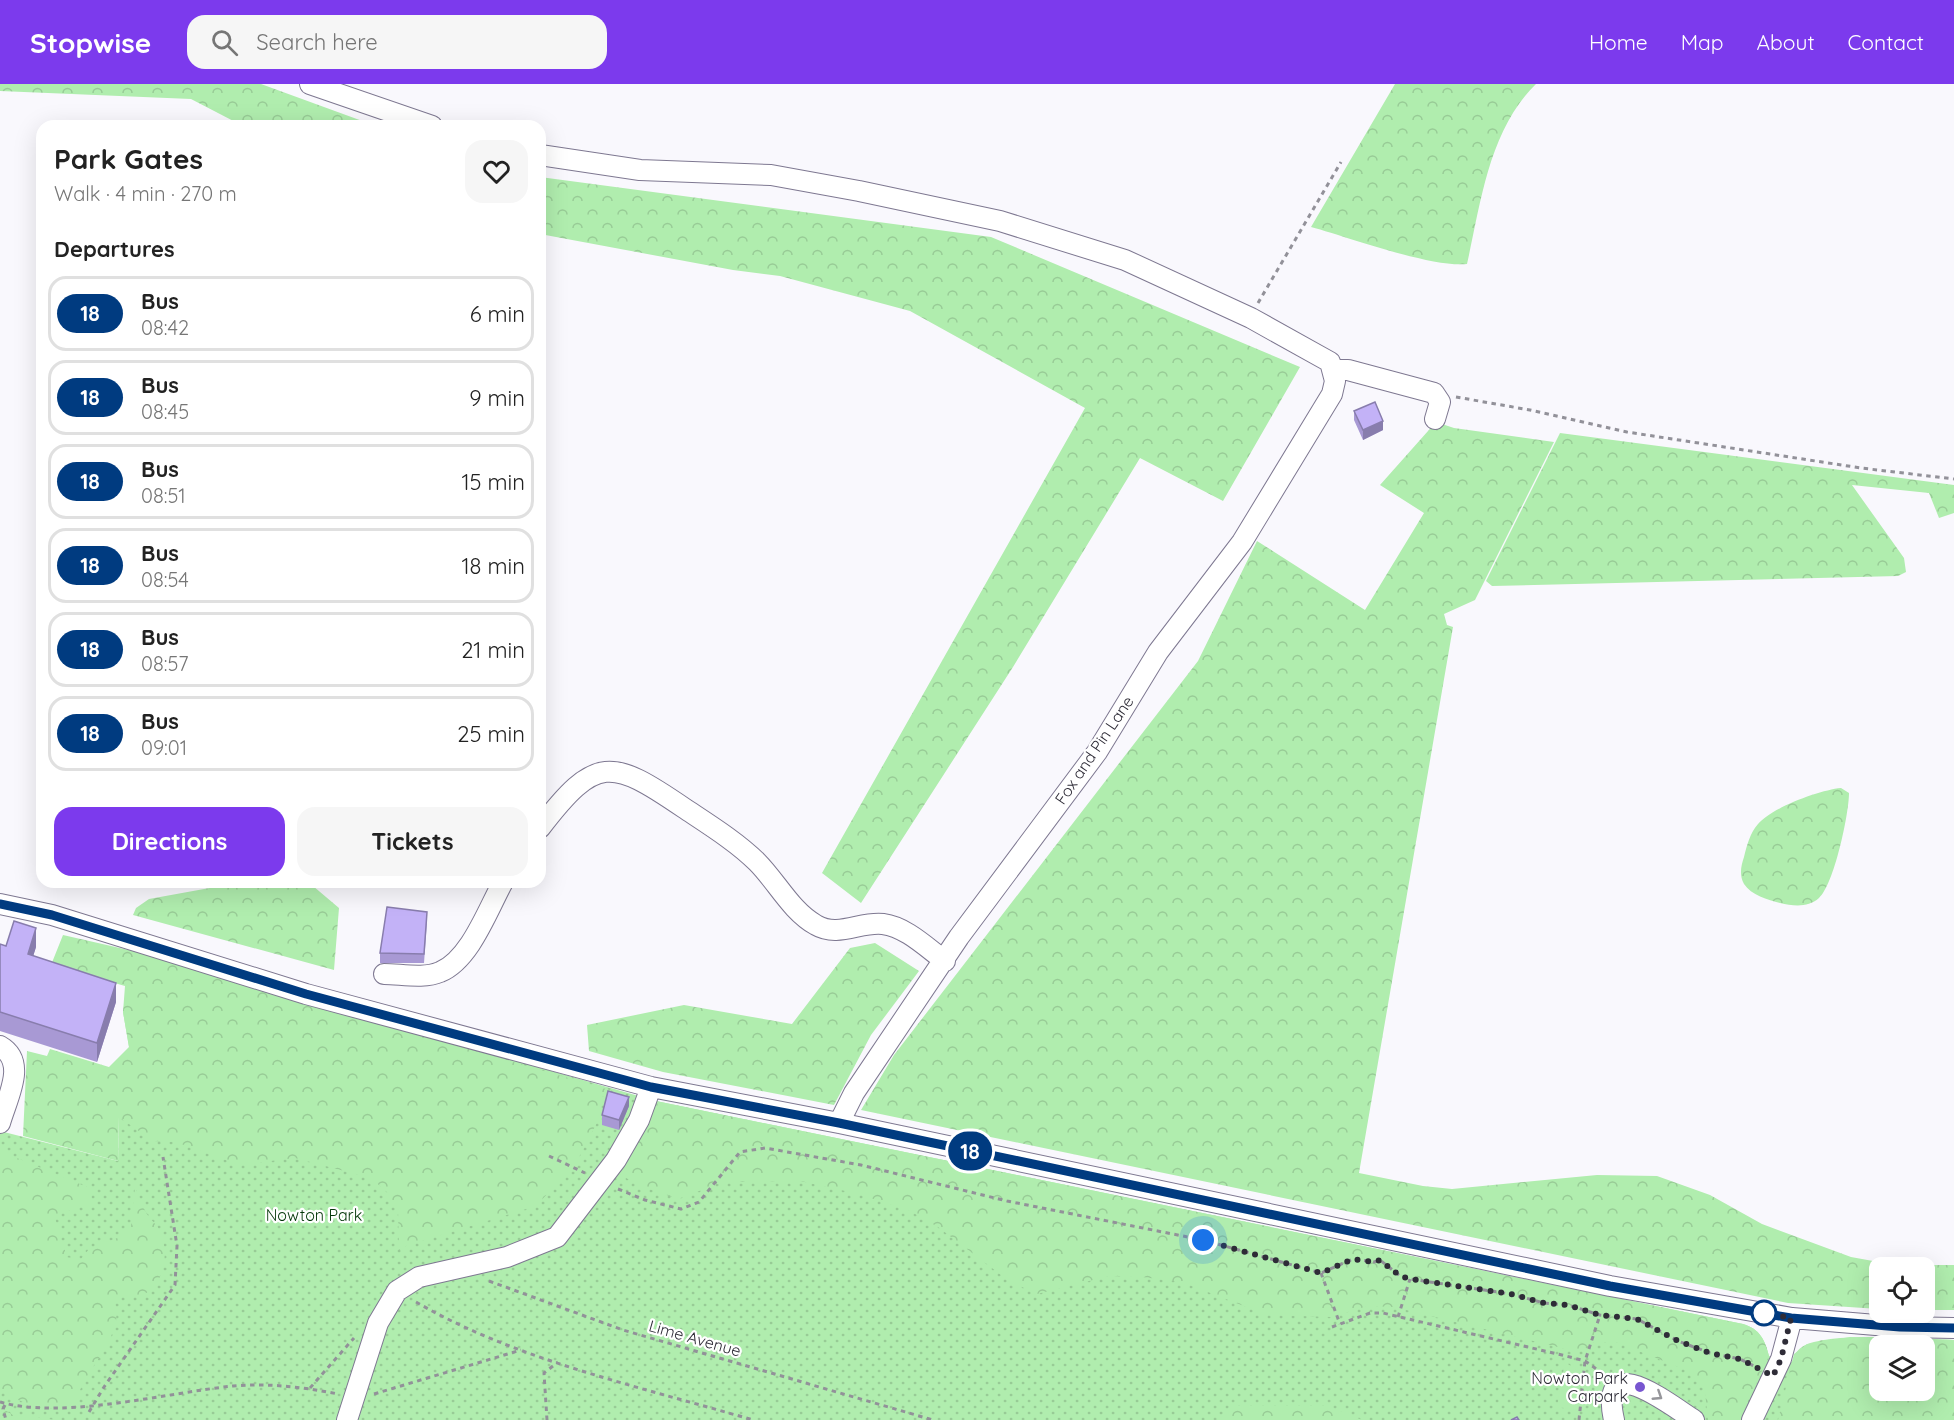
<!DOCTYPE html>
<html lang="en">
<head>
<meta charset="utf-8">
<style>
  body { margin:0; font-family:Quicksand,sans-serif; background:#f6f6f6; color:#222; height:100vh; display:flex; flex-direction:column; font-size:22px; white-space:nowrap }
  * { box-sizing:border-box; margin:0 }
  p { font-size:20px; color:#767676 }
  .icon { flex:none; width:33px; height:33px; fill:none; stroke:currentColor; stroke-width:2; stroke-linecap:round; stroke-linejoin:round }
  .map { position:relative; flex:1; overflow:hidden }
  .panel { position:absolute; left:36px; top:36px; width:510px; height:768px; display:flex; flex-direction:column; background:#fff; border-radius:18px; box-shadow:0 6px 24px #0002 }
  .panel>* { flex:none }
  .badge { padding:0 12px; border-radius:20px; font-size:21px; line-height:39px }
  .controls { position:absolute; left:1869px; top:1173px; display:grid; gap:12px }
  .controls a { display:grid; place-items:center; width:66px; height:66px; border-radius:12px; background:#fff; box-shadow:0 6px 24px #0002; font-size:30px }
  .you { position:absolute; width:30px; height:30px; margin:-15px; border:4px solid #fff; border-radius:50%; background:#1a73e8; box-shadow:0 0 0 9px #1a73e833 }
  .map>.badge { position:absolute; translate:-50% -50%; box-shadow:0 0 0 3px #fff }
  h2 { padding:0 18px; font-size:22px; line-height:54px }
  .round { display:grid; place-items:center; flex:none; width:63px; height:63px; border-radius:18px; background:#f6f6f6 }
  .head { display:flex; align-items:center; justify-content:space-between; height:102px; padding:0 18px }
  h1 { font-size:28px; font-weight:800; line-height:45px }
  .cta { display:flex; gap:12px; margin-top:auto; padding:12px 18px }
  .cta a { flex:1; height:69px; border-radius:18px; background:#7c3aed; color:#fff; font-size:24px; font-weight:800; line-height:69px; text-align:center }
  .cta a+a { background:#f6f6f6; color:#222 }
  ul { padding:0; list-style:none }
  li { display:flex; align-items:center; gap:18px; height:75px; margin:0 12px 9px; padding:0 6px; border:3px solid #e0e0e0; border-radius:18px }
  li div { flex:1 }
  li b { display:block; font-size:22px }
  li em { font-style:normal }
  li .badge { min-width:66px; font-weight:700; text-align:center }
  header { display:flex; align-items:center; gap:36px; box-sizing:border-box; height:84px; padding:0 30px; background:#7c3aed; color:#fff }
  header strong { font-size:28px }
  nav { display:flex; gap:33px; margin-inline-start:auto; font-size:21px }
  .search { width:420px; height:54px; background:#f6f6f6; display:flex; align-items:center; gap:15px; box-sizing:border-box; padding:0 21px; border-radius:18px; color:#767676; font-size:22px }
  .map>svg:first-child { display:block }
</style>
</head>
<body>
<header>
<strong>Stopwise</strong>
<div class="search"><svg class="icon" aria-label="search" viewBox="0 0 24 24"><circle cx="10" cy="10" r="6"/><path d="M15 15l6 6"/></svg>Search here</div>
<nav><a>Home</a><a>Map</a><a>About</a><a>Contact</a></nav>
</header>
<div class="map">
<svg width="1954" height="1336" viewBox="0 0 1954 1336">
  <defs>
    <pattern id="grass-dots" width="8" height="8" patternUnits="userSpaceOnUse" patternTransform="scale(1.5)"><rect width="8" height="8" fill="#b0edae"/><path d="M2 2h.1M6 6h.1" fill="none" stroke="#98cb96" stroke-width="1.8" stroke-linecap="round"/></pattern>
    <pattern id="forest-crowns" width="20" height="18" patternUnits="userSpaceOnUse" patternTransform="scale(1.5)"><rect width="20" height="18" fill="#b0edae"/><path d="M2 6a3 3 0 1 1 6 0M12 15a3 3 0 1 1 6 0" fill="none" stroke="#98cb96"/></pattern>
  </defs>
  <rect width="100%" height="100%" fill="#f9f8fd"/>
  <path fill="url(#grass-dots)" fill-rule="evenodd" d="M133,867L656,1017L1743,1240C1760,1245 1765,1256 1769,1272L1792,1278C1794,1272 1796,1267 1802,1263C1827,1247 1921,1255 1954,1256V1336H0V1047L118,1077L119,1033L129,963L123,928ZM1880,1262H1924V1306H1880Z"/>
  <path fill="url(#forest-crowns)" fill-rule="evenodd" d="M0,0H261L376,42H243L191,15L0,7Z
    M1395,0H1536C1489,46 1481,118 1467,180C1432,184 1348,153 1311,143Z
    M540,93L991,153L1300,283L1223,417L1140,374L1013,583L861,819L822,789L1085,324L910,227L780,192L733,186L540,150Z
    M1436,338L1454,344L1554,358L1475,516L1444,530L1447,541L1453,543L1359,1089L1423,1102L1452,1105L1597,1091L1657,1092L1710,1111L1762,1140L1851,1173L1895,1181H1954V1226H1925L1924,1184H1880L1879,1225L1788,1219L861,1026L894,971L1198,577L1257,457L1365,526L1424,429L1380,401Z
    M1560,349L1954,401V429L1939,434L1929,409L1852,401L1904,474L1906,488L1898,492L1492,502L1486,497Z
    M1841,704L1849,709C1849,730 1834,801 1819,814C1808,824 1793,822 1780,819C1768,816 1751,811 1744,800C1739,791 1741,782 1744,773C1747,761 1750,749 1758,740C1773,723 1820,706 1841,704Z
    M237,799L313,802L339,824L334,886L133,831L136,824L149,815Z
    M63,851L133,867L613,1007L610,1013L600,1012L599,1020L602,1029L576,1079L536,1122L408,1161L399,1166L398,1126L389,1110L371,1094L295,1074L246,1080L234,1079L176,1058L153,1057L119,1033L118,1077L23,1052L27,967L47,972L50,965L109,983L129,963L123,928L125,902L51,881Z
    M875,859L919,887L871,951L834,1021L663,988L589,967L587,941L684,921L792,940L850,864Z
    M656,1017L1743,1240C1760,1245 1765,1256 1769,1272L1739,1336H1708L1705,1308L1696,1290L1616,1258H1594L1578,1268L1394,1223L1368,1222L1331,1233L1267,1231L1182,1198L1142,1193L1109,1192L1037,1210L1009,1197L938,1143L910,1127L859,1110L800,1097L723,1098L678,1115L638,1101L616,1088Z
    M0,1067L92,1105L91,1120L54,1131L60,1150L59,1159L65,1166V1173L81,1175L89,1165L125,1151L131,1143L135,1103C139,1112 143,1125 149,1133C153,1138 157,1141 160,1147C171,1171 163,1212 132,1213C126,1214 119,1211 114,1210C115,1221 118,1232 115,1242C105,1273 80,1293 74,1325C42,1324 27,1324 0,1305Z
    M1850,1253L1954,1256V1336H1778L1794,1270L1807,1260ZM1880,1262H1924V1306H1880Z
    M1230,1322H1328L1362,1336H1219Z
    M0,1323L13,1331L57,1336H0Z"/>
  <path fill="#b0edae" d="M1565,1278L1580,1288L1577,1326L1557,1323Z"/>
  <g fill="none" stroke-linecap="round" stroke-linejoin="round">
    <g stroke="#7e7891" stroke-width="22">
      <path id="minor" d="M310,0L432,42
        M540,71L640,86L771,91L859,107L1000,137L1125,176L1251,234L1330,278L1335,297L1332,310L1242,458L1158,568L1097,668L959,853L854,1009L839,1039
        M1334,286H1348L1434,309L1440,318L1435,335
        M540,744C596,671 611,674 684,724C708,740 737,758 757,778C777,798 791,827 816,841C838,854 861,837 883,840C906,843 926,863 945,877
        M0,820L52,831L306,910L651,1003L839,1039L1610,1202L1792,1234L1900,1243L1954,1244
        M384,890C401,890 424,895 440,888C470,876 488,825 503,798
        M0,962C28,978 7,1014 0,1039
        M347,1336L378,1239L397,1207L419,1193L507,1173L557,1153L616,1076L639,1036L651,1003
        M1614,1336C1598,1263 1670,1321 1694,1336
        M1752,1336L1781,1275L1792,1234"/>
    </g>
    <path stroke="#929199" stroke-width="3" stroke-dasharray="4.5 4.5" stroke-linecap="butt" d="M1258,219L1341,78
      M1456,313L1530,326L1627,348L1861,384L1954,395
      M549,1072L585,1089
      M618,1105L645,1116L681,1125L699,1118L740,1068L765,1064L861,1081L1007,1117L1203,1156L1321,1189L1353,1175L1374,1178L1380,1176L1400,1192L1410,1195L1511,1210L1544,1219L1568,1221L1600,1231L1637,1235L1678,1257L1710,1269L1740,1275L1758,1284
      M1321,1189L1340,1240
      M489,1197L623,1246L933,1336
      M416,1218C516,1276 641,1303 753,1336
      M1398,1233L1410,1195
      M1332,1243L1370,1229H1383L1566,1272L1585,1277L1605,1291
      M310,1304L354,1254
      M374,1310L521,1266
      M0,1318C63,1336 165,1309 233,1302C269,1299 303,1303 338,1310
      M5,1321L3,1325L6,1336
      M89,1328L104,1303L175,1201L177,1162L163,1073
      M547,1336L544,1289L558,1278
      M1579,1336L1585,1277L1600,1231"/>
    <use href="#minor" stroke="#fff" stroke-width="20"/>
  </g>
  <path fill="#a899d4" d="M1354,327L1383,346L1363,356L1354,336Z
    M427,837L424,879H380V869Z
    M0,860L6,862L36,863L33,872L116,918L97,978L0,947Z
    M629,1022L619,1046L602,1041V1031Z"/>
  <path fill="#887dad" d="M1383,337V346L1363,356V346Z
    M36,844V863L28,889V870Z
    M116,899V918L97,978V959Z
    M629,1013V1022L619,1046V1036Z"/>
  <path fill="#c3b2f7" stroke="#887dad" stroke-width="1.5" d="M1375,318L1383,337L1363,346L1354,327Z
    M387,823L427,828L424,870L380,869Z
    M14,837L36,844L28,870L116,899L97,959L0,928V860L6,862Z
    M608,1007L629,1013L619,1036L602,1031Z
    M1517,1333L1519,1336H1511Z"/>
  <defs><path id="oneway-chevron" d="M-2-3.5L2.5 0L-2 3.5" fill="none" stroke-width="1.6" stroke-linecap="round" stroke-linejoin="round" transform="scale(1.5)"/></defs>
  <use stroke="#96969b" href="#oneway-chevron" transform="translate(1658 1312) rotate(33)"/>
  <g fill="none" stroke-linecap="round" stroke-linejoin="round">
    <g stroke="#fff" stroke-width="14">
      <path id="line" d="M0,820L52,831L306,910L651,1003L839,1039L1610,1202L1791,1234L1900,1243L1954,1244"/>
    </g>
    <use href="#line" stroke="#003b80" stroke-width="9"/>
    <path stroke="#2e2c37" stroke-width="6" stroke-dasharray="0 10.8" d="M1203,1156L1321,1189L1353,1175L1374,1178L1380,1176L1400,1192L1410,1195L1511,1210L1544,1219L1568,1221L1600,1231L1637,1235L1678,1257L1710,1269L1740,1275L1773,1292L1781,1275L1791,1234L1755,1227L1764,1229"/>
  </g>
  <circle fill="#fff" stroke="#003b80" stroke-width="3" cx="1764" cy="1229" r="12"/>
  <circle fill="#7856d0" stroke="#fff" stroke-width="2" cx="1640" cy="1303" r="6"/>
  <g text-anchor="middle" stroke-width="4.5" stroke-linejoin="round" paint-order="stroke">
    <g font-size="16" fill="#2e2c37" stroke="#fff">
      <text transform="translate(1094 666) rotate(-56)" y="6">Fox and Pin Lane</text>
      <text transform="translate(695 1254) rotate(16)" y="6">Lime Avenue</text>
    </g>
    <g font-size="16" fill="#033708" stroke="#fff">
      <text x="314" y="1137">Nowton Park</text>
    </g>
    <g font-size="16" fill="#2e2c37" stroke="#fff" text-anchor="end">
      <text x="1628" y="1300">Nowton Park<tspan x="1628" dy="18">Carpark</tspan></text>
    </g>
  </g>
</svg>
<div class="controls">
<a><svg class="icon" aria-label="locate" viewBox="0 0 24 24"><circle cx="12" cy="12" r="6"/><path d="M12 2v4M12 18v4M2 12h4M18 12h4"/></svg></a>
<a><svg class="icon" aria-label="layers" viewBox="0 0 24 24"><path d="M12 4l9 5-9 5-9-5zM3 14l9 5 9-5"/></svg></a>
</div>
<div class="you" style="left:1203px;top:1156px"></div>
<b class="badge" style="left:970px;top:1067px;background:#003b80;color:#fff">18</b>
<section class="panel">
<div class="head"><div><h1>Park Gates</h1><p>Walk · 4 min · 270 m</p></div><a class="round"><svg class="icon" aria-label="heart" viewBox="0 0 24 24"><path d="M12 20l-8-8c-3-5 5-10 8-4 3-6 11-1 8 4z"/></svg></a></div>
<h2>Departures</h2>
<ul>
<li><span class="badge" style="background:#003b80;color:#fff">18</span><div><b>Bus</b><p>08:42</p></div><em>6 min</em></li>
<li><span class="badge" style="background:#003b80;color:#fff">18</span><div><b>Bus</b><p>08:45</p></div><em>9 min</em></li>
<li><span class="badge" style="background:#003b80;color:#fff">18</span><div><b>Bus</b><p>08:51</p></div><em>15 min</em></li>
<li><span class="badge" style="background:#003b80;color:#fff">18</span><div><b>Bus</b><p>08:54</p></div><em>18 min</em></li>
<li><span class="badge" style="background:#003b80;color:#fff">18</span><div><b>Bus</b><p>08:57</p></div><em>21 min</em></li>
<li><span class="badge" style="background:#003b80;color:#fff">18</span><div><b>Bus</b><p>09:01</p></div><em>25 min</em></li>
</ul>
<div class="cta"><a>Directions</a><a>Tickets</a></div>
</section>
</div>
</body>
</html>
